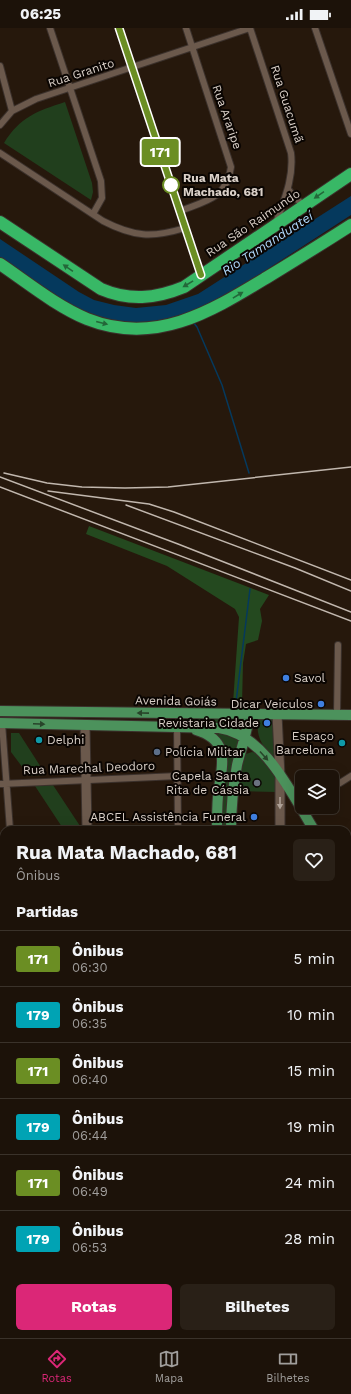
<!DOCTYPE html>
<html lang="pt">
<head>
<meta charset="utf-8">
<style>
  body { margin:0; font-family:"Work Sans",sans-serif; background:#292017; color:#f1f3f6; height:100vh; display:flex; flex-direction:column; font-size:15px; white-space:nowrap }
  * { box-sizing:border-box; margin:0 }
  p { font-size:13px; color:#a09e9c }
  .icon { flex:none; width:22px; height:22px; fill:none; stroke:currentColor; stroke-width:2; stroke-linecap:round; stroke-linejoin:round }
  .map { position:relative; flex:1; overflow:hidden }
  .sheet { position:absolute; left:0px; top:798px; width:351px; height:512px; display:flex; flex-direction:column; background:#1c1209; border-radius:12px 12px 0 0; box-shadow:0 4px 16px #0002,0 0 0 1px #3a322a }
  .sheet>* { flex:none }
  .badge { padding:0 8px; border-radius:3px; font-size:14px; line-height:26px }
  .tools { position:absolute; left:295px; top:742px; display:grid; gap:8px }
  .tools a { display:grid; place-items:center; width:44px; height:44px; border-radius:6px; background:#1c1209; box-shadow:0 4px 16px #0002,0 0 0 1px #3a322a; font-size:20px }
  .map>.badge { position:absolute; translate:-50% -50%; box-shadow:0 0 0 2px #fff }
  h2 { padding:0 16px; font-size:15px; line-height:36px }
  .round { display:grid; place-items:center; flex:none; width:42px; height:42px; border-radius:6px; background:#292017 }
  .head { display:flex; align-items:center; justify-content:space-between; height:68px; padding:0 16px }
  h1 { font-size:19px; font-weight:700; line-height:30px }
  .action { display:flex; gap:8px; margin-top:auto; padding:8px 16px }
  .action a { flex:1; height:46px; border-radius:6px; background:#db2777; color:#fff; font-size:16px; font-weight:700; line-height:46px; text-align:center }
  .action a+a { background:#292017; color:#f1f3f6 }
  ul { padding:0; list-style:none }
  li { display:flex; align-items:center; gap:12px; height:56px; padding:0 16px; border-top:1px solid #3a322a }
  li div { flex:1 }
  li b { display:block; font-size:15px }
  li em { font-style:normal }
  li .badge { min-width:44px; font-weight:700; text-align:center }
  .status { display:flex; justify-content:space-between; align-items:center; height:28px; padding:0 20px; background:#1c1209; direction:ltr }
  .status svg { height:11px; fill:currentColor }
  .tabs { display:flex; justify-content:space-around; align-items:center; height:56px; border-top:1px solid #3a322a; background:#1c1209; font-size:11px; color:#a09e9c }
  .tabs a { display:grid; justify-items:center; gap:2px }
  .tabs .current { color:#db2777 }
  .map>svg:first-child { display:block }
</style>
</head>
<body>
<div class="status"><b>06:25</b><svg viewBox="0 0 49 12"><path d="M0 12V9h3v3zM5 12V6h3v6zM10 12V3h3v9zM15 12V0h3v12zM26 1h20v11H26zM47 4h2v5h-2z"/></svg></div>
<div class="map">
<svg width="351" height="1310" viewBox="0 0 351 1310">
  <rect width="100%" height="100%" fill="#26180c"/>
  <path fill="#213f1d" d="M65,74L92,155L93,164L91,172L4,115C20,89 37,83 65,74Z
    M211,690H242L245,694L244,699L197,695L196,691Z
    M264,691H276V706L274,729C263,722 254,704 259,692Z
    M11,705H19L46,747L29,748L11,724Z
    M217,705L228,707L239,713L229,802H220Z
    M252,724C261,726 275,742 276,752C277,756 276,760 276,764L236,763L241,737L246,726Z
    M53,757L82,801V802H64L35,758Z
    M347,1200L351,1206L350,1230L347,1226Z"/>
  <path fill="#24491f" d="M89,498L269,567L260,581L262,593L258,612L246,616L243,635L242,676L233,675L239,589L235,581L167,538L86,506Z"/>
  <path fill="#05395d" d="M351,168V187L223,270L169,293L136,296L111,293L88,287L70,278L0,230V211L79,264L94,272L114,277L136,280L166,277L198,266Z"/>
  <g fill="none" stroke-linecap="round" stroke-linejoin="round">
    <path stroke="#05395d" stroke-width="1.5" d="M193,294L197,299L222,357L249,445
      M236,674L250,561"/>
    <g stroke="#3b312c" stroke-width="8">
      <path id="street" d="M50,0L101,153L102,170L93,186
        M119,0L201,247
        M250,0L291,125C294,150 284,172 276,195
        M315,0L351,106
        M0,38L12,83L0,97
        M12,83L36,71L250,0
        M0,125L103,193C134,209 152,210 185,200
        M288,161L295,170L304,177
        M180,183C206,173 227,170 231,139L186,0
        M337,687L338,617
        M2,695L10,802
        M177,698L178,802
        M340,755L351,748
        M0,756L178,748
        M347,1079L351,1076
        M2,1095V1037H4
        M347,1114L351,1120
        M3,1182L4,1195
        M347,1193L351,1199
        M347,1233L351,1239
        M9,1306V1310
        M207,1306L209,1310
        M284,1306L286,1310
        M223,1310L234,1306"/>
    </g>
    <g stroke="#3b312c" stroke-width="11">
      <path id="secondary" d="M277,686L280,748V802
        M85,697L87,802
        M347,915L351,913
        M0,963L4,967
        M0,1005H4
        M347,1027L351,1033
        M0,1095H4
        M0,1182H4
        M0,1280H4
        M155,1306L157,1310
        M236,1306L237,1310"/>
    </g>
    <g stroke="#3b312c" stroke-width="12">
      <path id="primary" d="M0,683L351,687
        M0,695L219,700C265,706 292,767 314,802
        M196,702C233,713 221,739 218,768C217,779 217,791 217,802
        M231,802C231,780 233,759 237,737C241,720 248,704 249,686
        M347,854L351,861
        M110,1310L112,1306
        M127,1310L129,1306"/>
    </g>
    <g stroke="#3b312c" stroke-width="14">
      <path id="highway" d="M0,194L101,261C129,273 155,271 184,259L351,146
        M0,236C28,255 56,278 87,291C155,318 210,284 266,250C294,233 323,215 351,197"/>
    </g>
    <use href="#street" stroke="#6b594c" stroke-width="6"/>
    <use href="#secondary" stroke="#6b594c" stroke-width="9"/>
    <use href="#primary" stroke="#4c925c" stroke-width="10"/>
    <use href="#highway" stroke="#38b866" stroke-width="12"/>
    <path stroke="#c1b7ae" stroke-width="1.5" d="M4,445L47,455L82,459L125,460L168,459L351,439
      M0,449L178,516L351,584
      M0,459L351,593
      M48,463L149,476L174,484L351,552
      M126,477L295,540L351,563"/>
  </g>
  <defs><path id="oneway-solid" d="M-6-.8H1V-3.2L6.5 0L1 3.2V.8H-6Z"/></defs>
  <g fill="#236739">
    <use href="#oneway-solid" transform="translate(319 167) rotate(146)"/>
    <use href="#oneway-solid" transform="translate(68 240) rotate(-146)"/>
    <use href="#oneway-solid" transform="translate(188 256) rotate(149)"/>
    <use href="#oneway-solid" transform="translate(238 267) rotate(-31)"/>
    <use href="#oneway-solid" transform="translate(102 295) rotate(14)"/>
  </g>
  <g fill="#28442a">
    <use href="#oneway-solid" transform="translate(143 685) rotate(-179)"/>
    <use href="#oneway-solid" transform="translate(39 696) rotate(2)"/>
    <use href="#oneway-solid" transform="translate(264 728) rotate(48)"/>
  </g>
  <use fill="#aea096" href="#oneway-solid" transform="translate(280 775) rotate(90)"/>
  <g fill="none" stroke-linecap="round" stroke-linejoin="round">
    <g stroke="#fff" stroke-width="9">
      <path id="line" d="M119,0L201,247"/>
    </g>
    <use href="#line" stroke="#6b8e23" stroke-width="6"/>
  </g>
  <circle fill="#fff" stroke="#6b8e23" stroke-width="2" cx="171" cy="157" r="8"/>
  <g fill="#3f7fe0" stroke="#0a0502" stroke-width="1.5">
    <circle cx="286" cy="650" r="4"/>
    <circle cx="321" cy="676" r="4"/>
    <circle cx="267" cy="695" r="4"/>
    <circle cx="254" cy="789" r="4"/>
  </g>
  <g fill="#0f9aa8" stroke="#0a0502" stroke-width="1.5">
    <circle cx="39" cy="712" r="4"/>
    <circle cx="342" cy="715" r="4"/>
  </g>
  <circle fill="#5c6f8a" stroke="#0a0502" stroke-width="1.5" cx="157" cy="724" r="4"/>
  <circle fill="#6b7280" stroke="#0a0502" stroke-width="1.5" cx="257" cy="755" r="4"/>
  <g text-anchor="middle" stroke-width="4" stroke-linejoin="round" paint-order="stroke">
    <g font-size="12" fill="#dad0c8" stroke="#0a0502">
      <text transform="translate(81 45) rotate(-18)" y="4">Rua Granito</text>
      <text transform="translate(287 76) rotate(72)" y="4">Rua Guacumã</text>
      <text transform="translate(227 89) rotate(71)" y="4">Rua Araripe</text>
      <text transform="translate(253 195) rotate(-34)" y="4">Rua São Raimundo</text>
      <text transform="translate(176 673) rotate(1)" y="4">Avenida Goiás</text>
      <text transform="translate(89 740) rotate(-2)" y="4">Rua Marechal Deodoro</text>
    </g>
    <g font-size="12" font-weight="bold" fill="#dad0c8" stroke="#0a0502" text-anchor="start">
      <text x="183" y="154">Rua Mata<tspan x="183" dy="14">Machado, 681</tspan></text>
    </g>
    <g font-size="12" fill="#dad0c8" stroke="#0a0502" text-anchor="end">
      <text x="294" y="654" text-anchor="start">Savol</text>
      <text x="313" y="680">Dicar Veiculos</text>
      <text x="259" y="699">Revistaria Cidade</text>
      <text x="334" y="712">Espaço<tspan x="334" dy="14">Barcelona</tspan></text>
      <text x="47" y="716" text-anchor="start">Delphi</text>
      <text x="165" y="728" text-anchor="start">Polícia Militar</text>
      <text x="249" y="752">Capela Santa<tspan x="249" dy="14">Rita de Cássia</tspan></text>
      <text x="246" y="793">ABCEL Assistência Funeral</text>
    </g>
    <g font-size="13" font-style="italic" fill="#afd8fc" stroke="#0a0502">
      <text transform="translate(267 215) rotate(-33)" y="5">Rio Tamanduateí</text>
    </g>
  </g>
</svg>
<div class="tools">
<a><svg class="icon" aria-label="layers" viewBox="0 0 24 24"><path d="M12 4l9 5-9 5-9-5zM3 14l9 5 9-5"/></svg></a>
</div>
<b class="badge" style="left:160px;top:124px;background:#6b8e23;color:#fff">171</b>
<section class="sheet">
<div class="head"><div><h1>Rua Mata Machado, 681</h1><p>Ônibus</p></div><a class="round"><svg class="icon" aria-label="heart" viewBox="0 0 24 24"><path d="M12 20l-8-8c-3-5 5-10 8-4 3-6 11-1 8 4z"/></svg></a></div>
<h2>Partidas</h2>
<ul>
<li><span class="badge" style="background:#6b8e23;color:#fff">171</span><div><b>Ônibus</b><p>06:30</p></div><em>5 min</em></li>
<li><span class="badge" style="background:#00a3b4;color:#fff">179</span><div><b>Ônibus</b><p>06:35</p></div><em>10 min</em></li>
<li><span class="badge" style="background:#6b8e23;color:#fff">171</span><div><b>Ônibus</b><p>06:40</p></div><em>15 min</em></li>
<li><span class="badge" style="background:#00a3b4;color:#fff">179</span><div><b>Ônibus</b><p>06:44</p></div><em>19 min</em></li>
<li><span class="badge" style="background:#6b8e23;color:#fff">171</span><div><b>Ônibus</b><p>06:49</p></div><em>24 min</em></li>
<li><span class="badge" style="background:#00a3b4;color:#fff">179</span><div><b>Ônibus</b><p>06:53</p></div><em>28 min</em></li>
</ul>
<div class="action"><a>Rotas</a><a>Bilhetes</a></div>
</section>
</div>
<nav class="tabs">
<a class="current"><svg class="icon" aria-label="directions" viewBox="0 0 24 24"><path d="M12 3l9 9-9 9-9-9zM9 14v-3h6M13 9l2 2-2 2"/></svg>Rotas</a>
<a><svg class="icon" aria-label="map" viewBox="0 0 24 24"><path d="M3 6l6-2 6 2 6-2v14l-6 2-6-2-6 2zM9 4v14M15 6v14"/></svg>Mapa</a>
<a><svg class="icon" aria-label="tickets" viewBox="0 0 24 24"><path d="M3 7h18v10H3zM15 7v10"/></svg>Bilhetes</a>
</nav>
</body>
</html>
